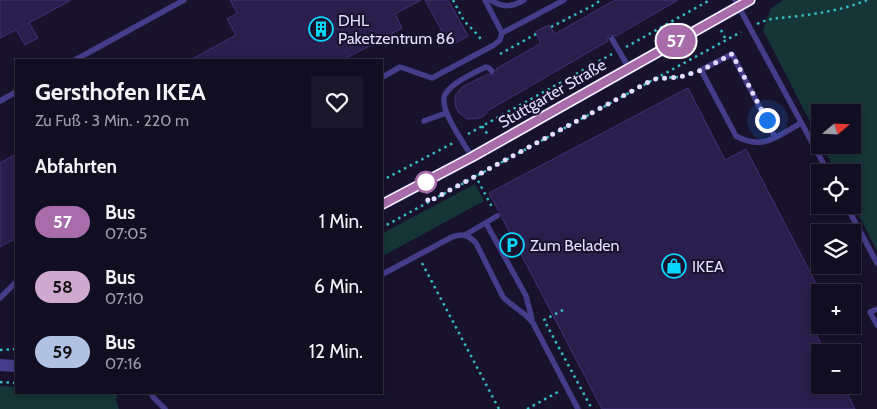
<!DOCTYPE html>
<html lang="de">
<head>
<meta charset="utf-8">
<style>
  body { margin:0; font-family:Cabin,sans-serif; background:#1b172a; color:#f1f3f6; height:100vh; display:flex; flex-direction:column; font-size:19px; white-space:nowrap }
  * { box-sizing:border-box; margin:0 }
  p { font-size:16px; color:#9c9ca5 }
  .icon { flex:none; width:28px; height:28px; fill:none; stroke:currentColor; stroke-width:2; stroke-linecap:round; stroke-linejoin:round }
  .map { position:relative; flex:1; overflow:hidden }
  .drawer { position:absolute; left:15px; top:59px; width:368px; height:335px; display:flex; flex-direction:column; background:#120e21; border-radius:0px; box-shadow:0 2px 8px #0003,0 0 0 1px #312e3f }
  .drawer>* { flex:none }
  .badge { padding:0 10px; border-radius:16px; font-size:18px; line-height:32px }
  .needle { width:32px; rotate:71deg }
  .buttons { position:absolute; left:811px; top:104px; display:grid; gap:10px }
  .buttons a { display:grid; place-items:center; width:50px; height:50px; border-radius:0px; background:#120e21; box-shadow:0 2px 8px #0003,0 0 0 1px #312e3f; font-size:25px }
  .you { position:absolute; width:25px; height:25px; margin:-12px; border:4px solid #fff; border-radius:50%; background:#1a73e8; box-shadow:0 0 0 8px #1a73e833 }
  .map>.badge { position:absolute; translate:-50% -50%; box-shadow:0 0 0 2px #fff }
  h2 { padding:0 20px; font-size:19px; line-height:45px }
  .round { display:grid; place-items:center; flex:none; width:52px; height:52px; border-radius:0px; background:#1b172a }
  .overview { display:flex; align-items:center; justify-content:space-between; height:85px; padding:0 20px }
  h1 { font-size:24px; font-weight:800; line-height:38px }
  ul { padding:0; list-style:none }
  li { display:flex; align-items:center; gap:15px; height:65px; padding:0 20px }
  li div { flex:1 }
  li b { display:block; font-size:19px }
  li em { font-style:normal }
  li .badge { min-width:55px; font-weight:700; text-align:center }
  .map>svg:first-child { display:block }
</style>
</head>
<body>
<div class="map">
<svg width="877" height="409" viewBox="0 0 877 409">
  <rect width="100%" height="100%" fill="#18122c"/>
  <path fill="#153536" d="M783,0H877V251L853,204L852,172H836L822,145H852V112H820V141L763,30L771,8Z
    M475,184L484,201L381,257V234Z
    M0,386L16,387V392L118,393L116,400L119,409H0Z"/>
  <path fill="#2a1e4d" stroke="#433079" d="M0,0H71L29,23L38,38L25,45L16,30L0,38Z
    M230,0H421L395,14L402,28L343,60H190L236,35L227,19L237,13Z
    M425,0H448L468,36L450,46Z
    M615,0H678L616,36L610,35L608,37V41L489,110L484,116L479,118L468,119L459,113L456,108L455,96L462,87L488,74L494,75L496,73V69L541,43L535,32L549,25L555,34Z
    M688,88L725,160L746,149L820,291V328L814,331L826,352H820V385H843L855,409H602L489,193Z
    M16,154V238L0,247V163Z"/>
  <g fill="none" stroke-linecap="round" stroke-linejoin="round">
    <path stroke="#32bdbe" stroke-width="2.5" stroke-dasharray="2.5 4" stroke-linecap="butt" d="M453,0L464,21L478,35L482,41
      M757,24C771,17 784,18 799,16C822,13 846,9 867,0
      M551,27L592,6L601,0
      M721,30L726,40
      M626,47L710,0
      M500,54L536,34
      M656,78L680,77L692,73
      M482,126L488,135
      M468,134L612,54
      M475,175L493,209
      M381,181L453,143
      M381,228L741,32
      M422,263L499,409
      M563,310L544,320L592,409
      M0,350L16,349
      M0,382L16,383
      M527,409L558,392"/>
    <path stroke="#453d8a" stroke-width="5.5" d="M491,0C502,8 512,7 524,0
      M735,0L828,172
      M502,33L564,0
      M612,39L629,68
      M75,60L184,0
      M381,78L400,67L432,78L494,45L500,40L502,33L485,0
      M0,101L16,92
      M424,121L446,113
      M775,137L732,54L701,70L736,136C764,151 777,136 801,123
      M472,157C464,143 442,114 444,98C446,85 475,72 486,67L489,68L492,71
      M846,205L877,263
      M486,223L526,296L532,319
      M465,235L497,216
      M381,275L452,237C463,233 468,235 476,243L503,297C512,307 524,311 533,323L578,409
      M0,298L16,282
      M877,309L870,312L877,325
      M151,392L153,397L165,409"/>
    <path stroke="#453d8a" stroke-width="12" d="M381,205L472,157L750,0
      M0,365L16,366"/>
  </g>
  <g fill="none" stroke-linecap="round" stroke-linejoin="round">
    <g stroke="#fff" stroke-width="11">
      <path id="line" d="M381,205L472,157L750,0"/>
    </g>
    <use href="#line" stroke="#a86cab" stroke-width="8"/>
    <path stroke="#e3ddff" stroke-width="5" stroke-dasharray="0 9" d="M426,182L428,202L654,79L680,77L702,70L732,54L767,120"/>
  </g>
  <defs>
    <g id="building-ring" transform="scale(1.25)"><circle r="9.5" fill="#18122c" stroke="#0bd6fd" stroke-width="1.5"/><path d="M-4-6H4V6H1V3H-1V6H-4ZM-2.5-4.3h1.7v1.8h-1.7ZM.8-4.3h1.7v1.8H.8ZM-2.5-1h1.7V.8h-1.7ZM.8-1h1.7V.8H.8Z" fill="#0bd6fd"/></g>
    <g id="parking-ring" transform="scale(1.25)"><circle r="9.5" fill="#18122c" stroke="#0bd6fd" stroke-width="1.5"/><path d="M-3.5-5.5H1a3.5 3.5 0 0 1 0 7H-1V5.5H-3.5ZM-1-3.4V-.6H.8a1.4 1.4 0 0 0 0-2.8Z" fill="#0bd6fd"/></g>
    <g id="shop-ring" transform="scale(1.25)"><circle r="9.5" fill="#18122c" stroke="#0bd6fd" stroke-width="1.5"/><path d="M-5-2.5h2.3a2.7 3.5 0 0 1 5.4 0H5L5.5 6h-11ZM-1.5-2.5h3a1.5 2.3 0 0 0-3 0Z" fill="#0bd6fd"/></g>
  </defs>
  <g fill-rule="evenodd">
    <use href="#building-ring" x="321" y="29"/>
    <use href="#parking-ring" x="512" y="245"/>
    <use href="#shop-ring" x="674" y="266"/>
  </g>
  <circle fill="#fff" stroke="#a86cab" stroke-width="2.5" cx="426" cy="182" r="10"/>
  <g text-anchor="middle" stroke-width="4" stroke-linejoin="round" paint-order="stroke">
    <g font-size="16" fill="#e3ddff" stroke="#18122c" text-anchor="start">
      <text x="338" y="26">DHL<tspan x="338" dy="18">Paketzentrum 86</tspan></text>
      <text x="530" y="251">Zum Beladen</text>
      <text x="692" y="272">IKEA</text>
    </g>
    <g font-size="16" fill="#e3ddff" stroke="#18122c">
      <text transform="translate(552 93) rotate(-30)" y="6">Stuttgarter Straße</text>
    </g>
  </g>
</svg>
<div class="buttons">
<a><svg class="needle" viewBox="-14 -14 28 28"><path d="M0-13l5 13h-10z" fill="#e53935"/><path d="M0 13l5-13h-10z" fill="#9c9ca5"/></svg></a>
<a><svg class="icon" aria-label="locate" viewBox="0 0 24 24"><circle cx="12" cy="12" r="6"/><path d="M12 2v4M12 18v4M2 12h4M18 12h4"/></svg></a>
<a><svg class="icon" aria-label="layers" viewBox="0 0 24 24"><path d="M12 4l9 5-9 5-9-5zM3 14l9 5 9-5"/></svg></a>
<a>+</a>
<a>−</a>
</div>
<div class="you" style="left:767px;top:120px"></div>
<b class="badge" style="left:676px;top:41px;background:#a86cab;color:#fff">57</b>
<section class="drawer">
<div class="overview"><div><h1>Gersthofen IKEA</h1><p>Zu Fuß · 3 Min. · 220 m</p></div><a class="round"><svg class="icon" aria-label="heart" viewBox="0 0 24 24"><path d="M12 20l-8-8c-3-5 5-10 8-4 3-6 11-1 8 4z"/></svg></a></div>
<h2>Abfahrten</h2>
<ul>
<li><span class="badge" style="background:#a86cab;color:#fff">57</span><div><b>Bus</b><p>07:05</p></div><em>1 Min.</em></li>
<li><span class="badge" style="background:#d0a9d0;color:#111">58</span><div><b>Bus</b><p>07:10</p></div><em>6 Min.</em></li>
<li><span class="badge" style="background:#b0c1e4;color:#111">59</span><div><b>Bus</b><p>07:16</p></div><em>12 Min.</em></li>
</ul>
</section>
</div>
</body>
</html>
